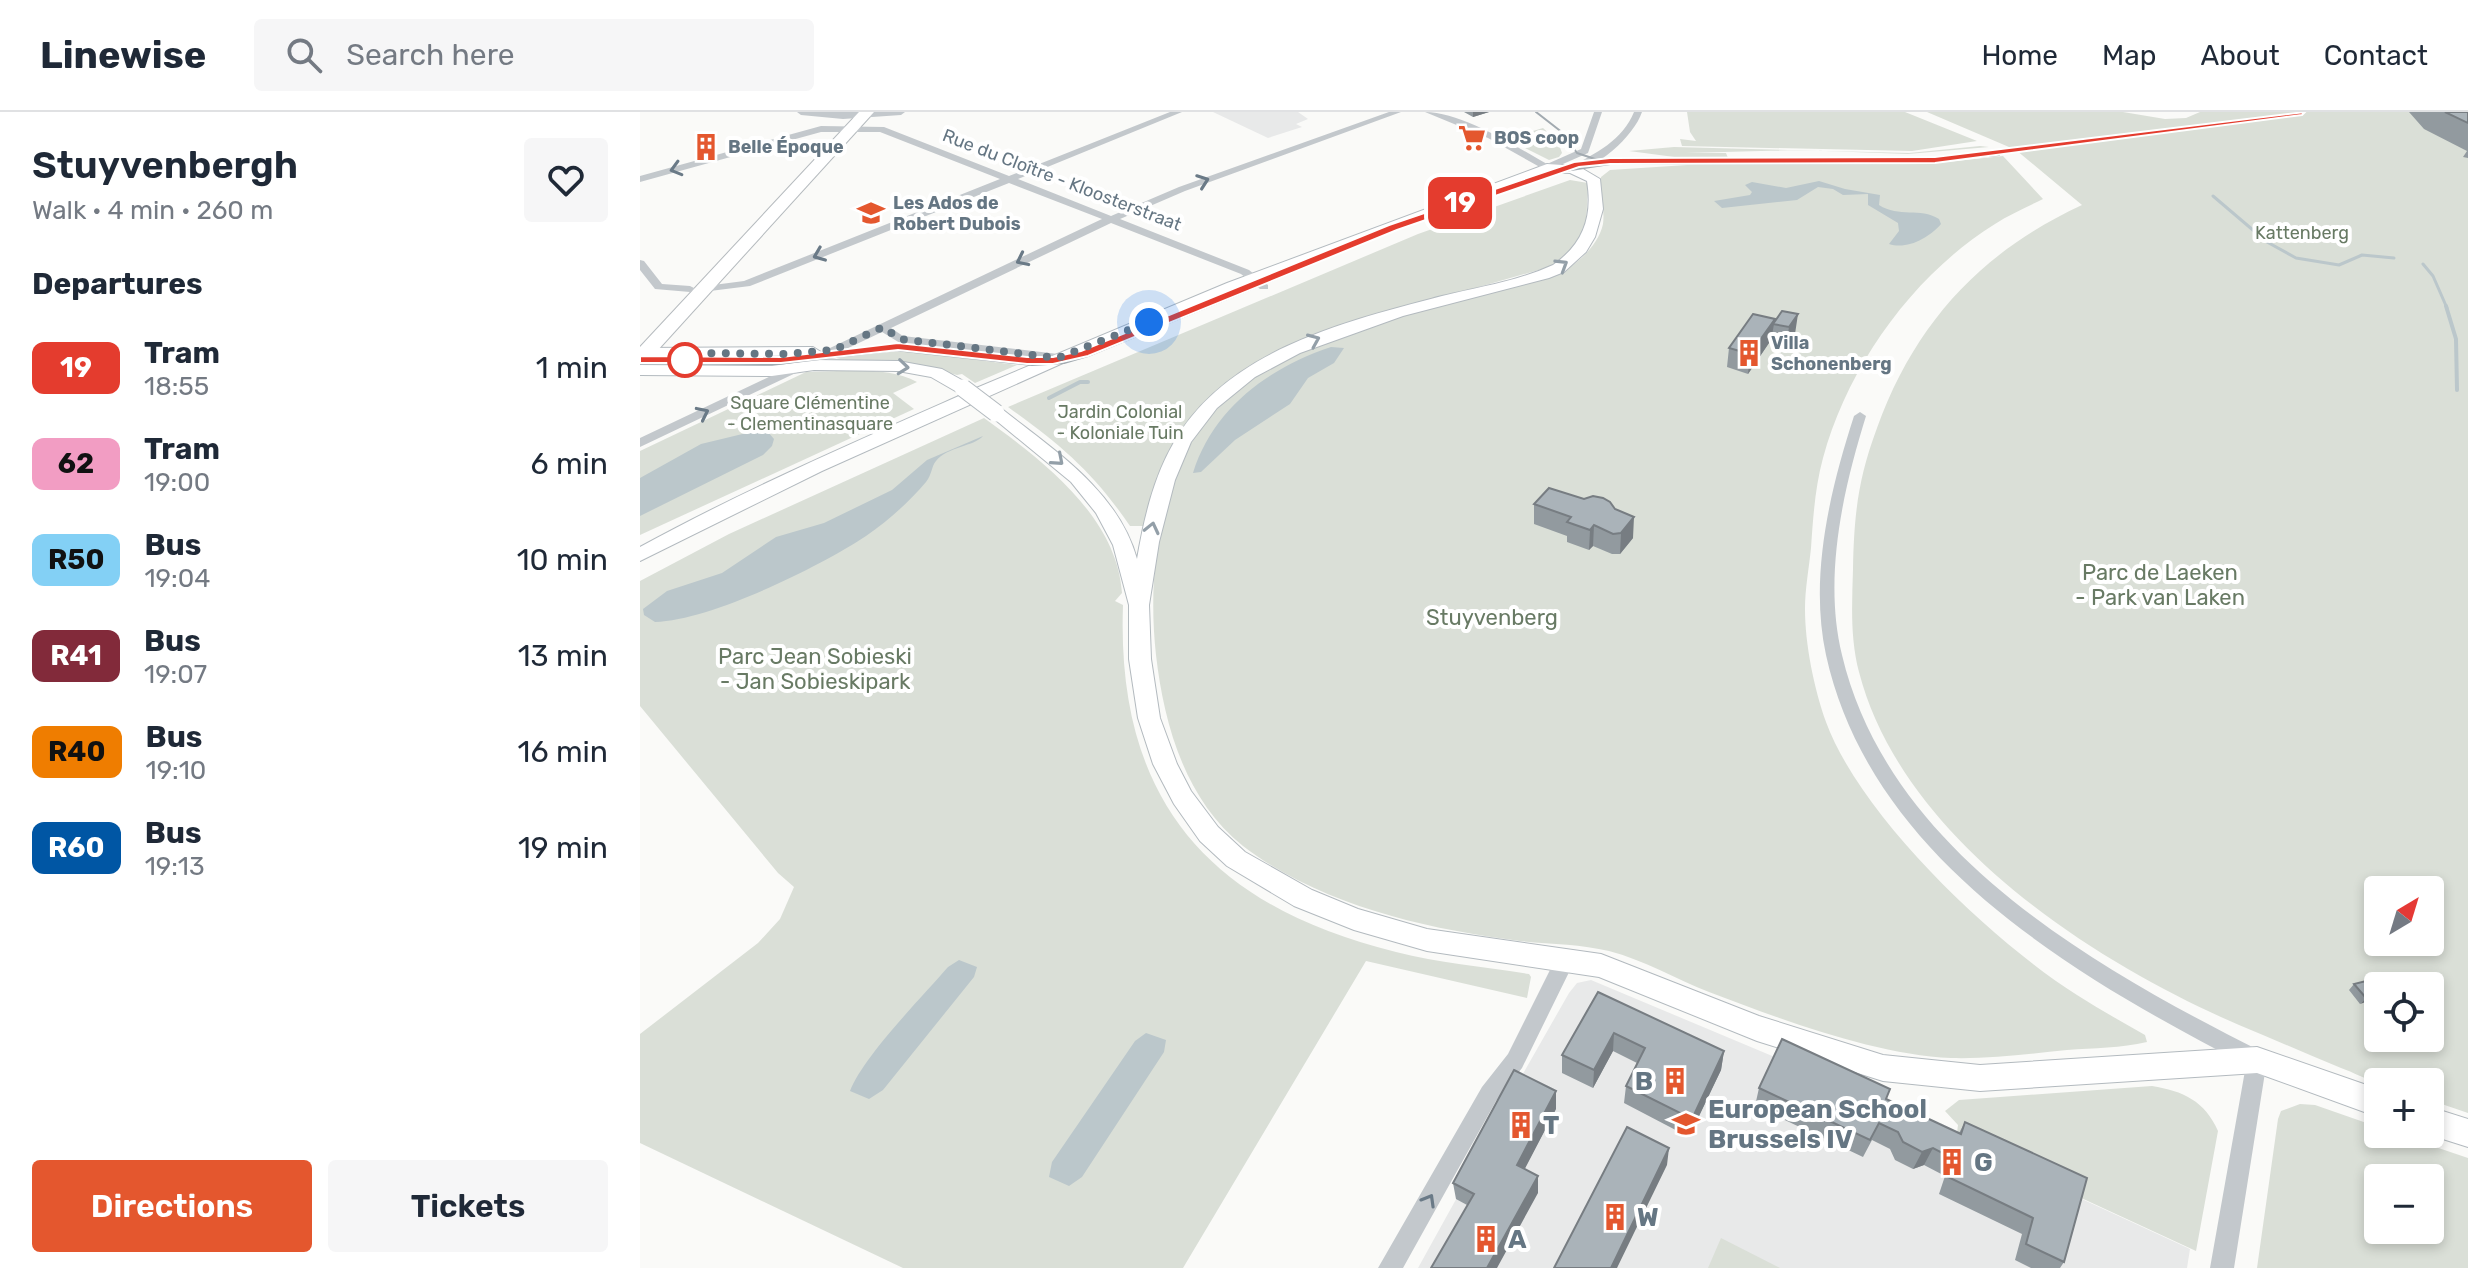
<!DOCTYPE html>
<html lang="en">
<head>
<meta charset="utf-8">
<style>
  body { margin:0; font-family:Rubik,sans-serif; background:#f6f6f7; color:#1f2937; height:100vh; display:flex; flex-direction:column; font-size:30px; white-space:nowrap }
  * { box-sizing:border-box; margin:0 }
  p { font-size:26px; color:#747a83 }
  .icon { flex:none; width:44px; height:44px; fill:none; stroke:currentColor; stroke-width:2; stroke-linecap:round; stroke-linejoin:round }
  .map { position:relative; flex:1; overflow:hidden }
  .details { display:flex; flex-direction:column; background:#fff; width:640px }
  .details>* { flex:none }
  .badge { padding:0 16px; border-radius:12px; font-size:28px; line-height:52px }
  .needle { width:52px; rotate:38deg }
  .controls { position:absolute; left:1724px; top:764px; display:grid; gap:16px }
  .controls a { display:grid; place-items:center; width:80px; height:80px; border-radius:8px; background:#fff; box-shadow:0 4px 12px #0003; font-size:40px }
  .you { position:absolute; width:40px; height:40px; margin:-20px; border:6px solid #fff; border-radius:50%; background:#1a73e8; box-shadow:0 0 0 12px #1a73e833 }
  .map>.badge { position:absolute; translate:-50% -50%; box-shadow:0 0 0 4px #fff }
  h2 { padding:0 32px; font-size:30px; line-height:72px }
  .round { display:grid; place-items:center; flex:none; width:84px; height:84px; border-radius:8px; background:#f6f6f7 }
  .headline { display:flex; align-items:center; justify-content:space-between; height:136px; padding:0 32px }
  h1 { font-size:38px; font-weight:600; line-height:60px }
  .action { display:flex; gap:16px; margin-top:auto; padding:16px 32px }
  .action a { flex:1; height:92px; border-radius:8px; background:#e4572e; color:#fff; font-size:32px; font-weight:600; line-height:92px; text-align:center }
  .action a+a { background:#f6f6f7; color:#1f2937 }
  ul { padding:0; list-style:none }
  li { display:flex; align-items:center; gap:24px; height:96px; padding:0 32px }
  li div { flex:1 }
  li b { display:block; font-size:30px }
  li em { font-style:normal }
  li .badge { min-width:88px; font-weight:700; text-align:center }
  header { display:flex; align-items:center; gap:48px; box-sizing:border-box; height:112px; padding:0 40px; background:#fff; border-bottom:2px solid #e0e1e3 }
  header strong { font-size:38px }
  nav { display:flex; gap:44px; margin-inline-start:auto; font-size:28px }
  .search { width:560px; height:72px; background:#f6f6f7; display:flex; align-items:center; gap:20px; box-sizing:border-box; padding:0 28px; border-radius:8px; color:#747a83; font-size:30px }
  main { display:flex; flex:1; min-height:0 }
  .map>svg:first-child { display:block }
</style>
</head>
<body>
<header>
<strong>Linewise</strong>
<div class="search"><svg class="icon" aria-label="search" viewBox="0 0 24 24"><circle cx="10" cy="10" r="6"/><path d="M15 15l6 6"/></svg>Search here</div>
<nav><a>Home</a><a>Map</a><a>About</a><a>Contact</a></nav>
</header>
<main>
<section class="details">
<div class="headline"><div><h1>Stuyvenbergh</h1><p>Walk · 4 min · 260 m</p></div><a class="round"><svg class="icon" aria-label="heart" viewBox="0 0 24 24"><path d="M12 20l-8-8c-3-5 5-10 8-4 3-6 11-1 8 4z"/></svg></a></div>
<h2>Departures</h2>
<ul>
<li><span class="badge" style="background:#e43c2e;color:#fff">19</span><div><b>Tram</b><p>18:55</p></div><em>1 min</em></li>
<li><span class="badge" style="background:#f29dc3;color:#111">62</span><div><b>Tram</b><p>19:00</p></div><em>6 min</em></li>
<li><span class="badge" style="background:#83d0f5;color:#111">R50</span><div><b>Bus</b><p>19:04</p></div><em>10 min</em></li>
<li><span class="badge" style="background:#822a3a;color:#fff">R41</span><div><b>Bus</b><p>19:07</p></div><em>13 min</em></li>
<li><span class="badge" style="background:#ef7d00;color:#111">R40</span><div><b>Bus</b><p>19:10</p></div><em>16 min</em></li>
<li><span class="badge" style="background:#0056a4;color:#fff">R60</span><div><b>Bus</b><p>19:13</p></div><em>19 min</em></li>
</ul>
<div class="action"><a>Directions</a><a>Tickets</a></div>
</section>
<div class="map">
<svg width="1828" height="1156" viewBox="0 0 1828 1156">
  <rect width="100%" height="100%" fill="#fafaf8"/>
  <path fill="#e8e9e9" d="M573,0H658L668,7L656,12L662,15L628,26Z
    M951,868L1137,946L1550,1137L1547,1156H778L835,1053L844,1030L929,881L937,871Z"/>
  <path fill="#dadfd7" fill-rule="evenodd" d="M1047,0H1265L1337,29L1272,39L1042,34L1040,27L1056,29L1050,20Z
    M1287,0H1483L1525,7L1546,6L1560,0H1828V1001L1790,988V970C1773,970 1754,973 1738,970C1726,968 1713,960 1701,956C1667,942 1633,927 1599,913C1452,850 1262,726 1219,560C1210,526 1212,491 1213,457C1214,403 1218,367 1237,316C1275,211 1341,140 1442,93L1376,38ZM1738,778H1790V830H1738ZM1738,874H1790V926H1738Z
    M903,16L918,30L922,41L919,45L909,48L867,27Z
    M1340,34L1349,35L1268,42L1158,38L1046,41H1086L1088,46H1042L989,39L1034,35L1269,41Z
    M1363,44L1403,87C1387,95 1370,102 1355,112C1273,163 1208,254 1183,346C1175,375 1173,407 1171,436C1169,456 1165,477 1165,497C1165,532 1174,576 1186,610C1221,705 1352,829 1437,883C1459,897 1482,910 1505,923L1507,930C1481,936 1454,936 1427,938C1389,942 1349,947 1311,946C1235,943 1140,907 1069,880C1036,867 1004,848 969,839C941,832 909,832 880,829C785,817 680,793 603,734C545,688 524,612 516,543C510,488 513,427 533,374C543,346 554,319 576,297C655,215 809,194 915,164C935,154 958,135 963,112C965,97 960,80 961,65L970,58L1047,53L1287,52Z
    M930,68L948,71C945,118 952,117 916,153L678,221L647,235L559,297C529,330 516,372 503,414H490C453,360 421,333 368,295L778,122Z
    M267,239L377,253L335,271L322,262L317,263L271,251L188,249L217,242Z
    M166,260C200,260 246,253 277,270L253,281L274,297L0,423V339Z
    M344,306C401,347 477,404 482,481L475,489L483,493C476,688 569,794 756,840C799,851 845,855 889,862L891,865L887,886L726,849L543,1156H263L0,1031V922L118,831L140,807L154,775L138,761L0,594V469L89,422Z
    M1512,974C1543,979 1565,989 1578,1019L1556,1139L1316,1028L1318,1013L1305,999L1319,988Z
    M1660,992L1675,993L1738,1015V1022H1757L1828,1046V1156H1617L1638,1007L1641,999ZM1738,1066H1790V1118H1738Z
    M1081,1126L1140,1156H1068Z"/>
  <path fill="#bbc7cb" d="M1179,69L1205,77L1240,83L1239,93C1259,106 1280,95 1299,107L1301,112C1289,126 1267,138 1249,132L1259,119L1258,111L1228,93V82L1203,83L1193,77L1178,75L1157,88L1082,96L1074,89L1110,83L1112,80L1105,73L1112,70L1146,76Z
    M691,235L704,236L694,251L668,266L650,292L595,328L561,360L553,361C573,297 628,256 691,235Z
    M119,318L128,320L134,327L132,334L123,343L0,404V366L61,332Z
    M343,324C335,334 307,335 296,349C291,355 292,363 286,370C269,390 248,409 226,424C179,455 72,508 15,510L4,503L3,497L27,479L82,461L136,425L184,411L252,378L287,348Z
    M319,848L337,855L334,865L243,978L229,987L210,979C223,945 282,885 308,855Z
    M506,921L526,928L524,940L442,1065L429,1074L409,1065L412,1050L495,929Z"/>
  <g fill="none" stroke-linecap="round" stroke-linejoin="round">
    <path stroke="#bbc7cb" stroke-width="3" d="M1573,84L1627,130L1656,146L1699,153L1722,143L1754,146
      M1783,152L1793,164L1807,196"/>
    <path stroke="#bbc7cb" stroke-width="4" d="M1806,194L1816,227L1817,278
      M409,286L440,270H448"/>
    <g stroke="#b3babf" stroke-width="2">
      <path id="secondary" d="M907,52L938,54L960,67L963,97L955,125L946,140L924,160L909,166L763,204L660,241L615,265L577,296L551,330L535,368L519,430L509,493L511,547L520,606L537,652L551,679L578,715L605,740L672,778L718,797L787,817L961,842L1119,904L1243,943L1340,953L1617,935L1738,977V1005L1617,961L1340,979L1243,969L1117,929L959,865L787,839L714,818L654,794L587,754L560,729L534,692L513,652L498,606L489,547V493L473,433L456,401L431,370L347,301L350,297H362C415,339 478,379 497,447C504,407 513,367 533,332C585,238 707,209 802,184C839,175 878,169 913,153C943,132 953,105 947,69L930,61L908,60L676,147L443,242L182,359L0,449V435C106,377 217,329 328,280H317L291,265L258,259L174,258L132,264L0,263V253L132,254L174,248L258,249L302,257L329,272V279L587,171Z
        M173,235L181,240L179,243L0,246V236Z
        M1790,995L1828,1007V1035L1787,1022H1790Z"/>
    </g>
    <g stroke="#b5babe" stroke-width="2">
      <path id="primary" d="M219,0H234L7,250L0,252V235Z"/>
    </g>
    <path fill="#c3c8cc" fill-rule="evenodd" d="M157,0H265L261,3L203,7L161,3Z
      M530,0H542L378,67L471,104L539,75L749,0H761L545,79L480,107L609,158L628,173V177H620L601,162L471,111L251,216L263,224L418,242L424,246L422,249L260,231L242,220L0,335V326L462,107L369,71L110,174L62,180L56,177L58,175L104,169L360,67L240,20H181L0,70V64L181,14L244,15L369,64Z
      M785,0C822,0 875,34 907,52L941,37L954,0H962L948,41L907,59L848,26Z
      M994,0H1002C994,24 956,59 930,59V55C955,42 983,28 994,0Z
      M0,148L4,149L22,172L50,174L56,177L50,180L15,177L0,158Z
      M1220,300L1226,304C1203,378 1183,465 1202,543C1249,741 1456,856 1624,941L1627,948L1594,1156H1570L1606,953C1435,864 1231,747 1186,543C1169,465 1190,378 1214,304Z
      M925,840L932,842L935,848L882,956L856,989L763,1156H738L842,975L868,942L918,842Z"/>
    <use href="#secondary" fill="#fff" fill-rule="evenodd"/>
    <use href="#primary" fill="#fff" fill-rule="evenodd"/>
    <path stroke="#a2aab0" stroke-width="2" d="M896,0L923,21L937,41L961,49
      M0,251L138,252L255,238L392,253L424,251L448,244L757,117L918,60L970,52L1267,51L1359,43"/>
    <g stroke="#b3babf" stroke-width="19" stroke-linecap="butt">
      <path id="secondary-bridge" d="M323,276L356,301"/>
    </g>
    <use href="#secondary-bridge" stroke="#fff" stroke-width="17"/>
  </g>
  <path fill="#929a9f" d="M824,0H849L833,5Z
    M1769,0H1828V46L1823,45L1827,39L1784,17Z
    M1142,199L1155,222L1146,234L1131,231V228L1108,262L1087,255L1089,236L1135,207V210Z
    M944,387L993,426L980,442H972L953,434L949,438L927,430V424L894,412V392Z
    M1714,872L1740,874L1720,892L1709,878Z
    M958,880L1084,939L1081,958L1049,1025L984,991L986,974L997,951L973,939L953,976L922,961V943Z
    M1119,976L1246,987L1319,1021L1325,1010L1424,1150L1420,1156H1391L1375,1148L1382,1122L1299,1082L1305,1064L1284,1053L1273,1057L1255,1048L1250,1037L1232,1028L1223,1045L1115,994Z
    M916,997L884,1057L898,1064V1081L827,1093L816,1087L813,1071Z"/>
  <path fill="#777d82" d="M833,0H849L833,5Z
    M1158,202L1155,222L1146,234L1149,215Z
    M1135,207L1131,228L1108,262L1110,242Z
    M994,405L993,426L980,442L981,421Z
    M954,413L953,434L949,438L950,418Z
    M1738,882V886L1720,892L1726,886Z
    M974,921L973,939L953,976L954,958Z
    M1084,939L1081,958L1049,1025L1052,1007Z
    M916,979V997L878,1070L877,1053Z
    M1029,1036L1027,1053L977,1156H971Z
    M1293,1036L1284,1053L1273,1057L1282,1040Z
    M898,1064V1081L857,1156H847Z"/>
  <path fill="#aab3b9" stroke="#777d82" stroke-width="2" d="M1805,0H1828V11Z
    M1142,199L1158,202L1149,215L1133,212Z
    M1113,202L1135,207L1110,242L1089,236Z
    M909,376L944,387L953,384L963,386L970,390L975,397L994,405L981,421L973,422L954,413L950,418L927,410L931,405L894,392Z
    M1730,868L1737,870L1740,874H1738V882L1726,886L1714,872Z
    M958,880L1084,939L1052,1007L986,974L1005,936L974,921L954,958L922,943Z
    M1142,927L1250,977L1246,987L1321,1022L1325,1010L1447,1066L1424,1150L1386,1132L1393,1106L1308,1065L1314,1047L1293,1036L1282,1040L1263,1030L1258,1020L1239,1011L1230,1028L1119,976Z
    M874,958L916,979L877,1053L898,1064L847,1156H791L834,1082L813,1071Z
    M987,1015L1029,1036L971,1156H914Z"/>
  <defs><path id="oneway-chevron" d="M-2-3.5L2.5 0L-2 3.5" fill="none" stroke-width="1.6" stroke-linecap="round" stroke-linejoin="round" transform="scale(2)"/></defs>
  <g stroke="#6a7a87">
    <use href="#oneway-chevron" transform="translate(36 57) rotate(164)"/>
    <use href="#oneway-chevron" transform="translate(563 69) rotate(-20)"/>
    <use href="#oneway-chevron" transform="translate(179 143) rotate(158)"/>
    <use href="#oneway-chevron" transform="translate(382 148) rotate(154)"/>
    <use href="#oneway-chevron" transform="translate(63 301) rotate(-26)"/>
    <use href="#oneway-chevron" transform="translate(789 1088) rotate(-60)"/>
  </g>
  <g stroke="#939fa8">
    <use href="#oneway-chevron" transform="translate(922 153) rotate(-32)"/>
    <use href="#oneway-chevron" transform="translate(674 228) rotate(-23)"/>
    <use href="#oneway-chevron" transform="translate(263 255) rotate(6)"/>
    <use href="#oneway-chevron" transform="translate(418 348) rotate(41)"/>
    <use href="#oneway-chevron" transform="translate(512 416) rotate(-77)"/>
  </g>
  <path fill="#e43c2e" stroke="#fff" stroke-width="2" d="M1662,3L1295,51L970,52L939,55L757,118L448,244L413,252H387L258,238L141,251H0V244L141,245L258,231L387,245H413L441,239L749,113L934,50L970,46L1295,45L1665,0Z"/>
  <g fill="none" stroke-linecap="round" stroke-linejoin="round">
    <path stroke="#657683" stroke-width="8" stroke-dasharray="0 14.4" d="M45,248L54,241L145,242L194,238L243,215L260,227L418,246L509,210"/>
  </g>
  <defs>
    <g id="supermarket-bare" transform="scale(2.16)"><path d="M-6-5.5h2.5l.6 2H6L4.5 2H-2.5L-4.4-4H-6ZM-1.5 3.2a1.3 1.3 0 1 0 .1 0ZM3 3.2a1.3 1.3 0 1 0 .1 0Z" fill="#e4572e" stroke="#fff" stroke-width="2.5" paint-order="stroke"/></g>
    <g id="building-bare" transform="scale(2.16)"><path d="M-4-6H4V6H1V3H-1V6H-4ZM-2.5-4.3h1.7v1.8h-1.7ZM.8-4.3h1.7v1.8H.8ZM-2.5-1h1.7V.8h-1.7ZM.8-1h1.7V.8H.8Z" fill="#e4572e" stroke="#fff" stroke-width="2.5" paint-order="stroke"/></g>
    <g id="school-bare" transform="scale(2.16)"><path d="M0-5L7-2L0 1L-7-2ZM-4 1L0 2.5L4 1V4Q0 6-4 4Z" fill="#e4572e" stroke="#fff" stroke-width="2.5" paint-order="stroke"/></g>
  </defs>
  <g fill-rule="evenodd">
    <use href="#supermarket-bare" x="832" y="26"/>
    <use href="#building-bare" x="66" y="35"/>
    <use href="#school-bare" x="231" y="101"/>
    <use href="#building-bare" x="1109" y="241"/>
    <use href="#building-bare" x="1035" y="969"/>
    <use href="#school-bare" x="1046" y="1012"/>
    <use href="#building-bare" x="881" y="1013"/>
    <use href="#building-bare" x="1312" y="1050"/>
    <use href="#building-bare" x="975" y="1105"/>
    <use href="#building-bare" x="846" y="1127"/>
  </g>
  <circle fill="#fff" stroke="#e43c2e" stroke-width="4" cx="45" cy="248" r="16"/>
  <g text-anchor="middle" stroke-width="8" stroke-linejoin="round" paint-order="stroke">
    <g font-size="18" font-weight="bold" fill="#657683" stroke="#fff" text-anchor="start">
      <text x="854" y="32">BOS coop</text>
      <text x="88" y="41">Belle Époque</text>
      <text x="253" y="97">Les Ados de<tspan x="253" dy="21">Robert Dubois</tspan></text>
      <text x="1131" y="237">Villa<tspan x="1131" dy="21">Schonenberg</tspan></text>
    </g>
    <g font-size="18" fill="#657683" stroke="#fff">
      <text transform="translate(422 68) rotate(21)" y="6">Rue du Cloître - Kloosterstraat</text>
    </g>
    <g font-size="18" fill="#687a64" stroke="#fff">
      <text x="1662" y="127">Kattenberg</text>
      <text x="170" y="297">Square Clémentine<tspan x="170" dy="21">- Clementinasquare</tspan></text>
      <text x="480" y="306">Jardin Colonial<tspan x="480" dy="21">- Koloniale Tuin</tspan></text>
    </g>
    <g font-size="22" fill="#687a64" stroke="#fff">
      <text x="1520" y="468">Parc de Laeken<tspan x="1520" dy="25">- Park van Laken</tspan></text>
      <text x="852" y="513">Stuyvenberg</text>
      <text x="175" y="552">Parc Jean Sobieski<tspan x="175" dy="25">- Jan Sobieskipark</tspan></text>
    </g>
    <g font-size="26" font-weight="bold" fill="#657683" stroke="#fff" text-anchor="start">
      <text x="1013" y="978" text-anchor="end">B</text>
      <text x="1068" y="1006">European School<tspan x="1068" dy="30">Brussels IV</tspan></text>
      <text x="903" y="1022">T</text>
      <text x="1334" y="1059">G</text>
      <text x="997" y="1114">W</text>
      <text x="868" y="1136">A</text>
    </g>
  </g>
</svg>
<div class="controls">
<a><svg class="needle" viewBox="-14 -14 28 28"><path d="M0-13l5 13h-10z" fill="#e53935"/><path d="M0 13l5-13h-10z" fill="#747a83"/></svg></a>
<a><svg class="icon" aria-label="locate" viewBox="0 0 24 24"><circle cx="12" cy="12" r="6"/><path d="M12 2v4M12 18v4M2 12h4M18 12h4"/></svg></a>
<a>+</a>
<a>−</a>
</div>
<div class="you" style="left:509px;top:210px"></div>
<b class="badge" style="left:820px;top:91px;background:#e43c2e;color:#fff">19</b>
</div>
</main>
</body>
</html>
